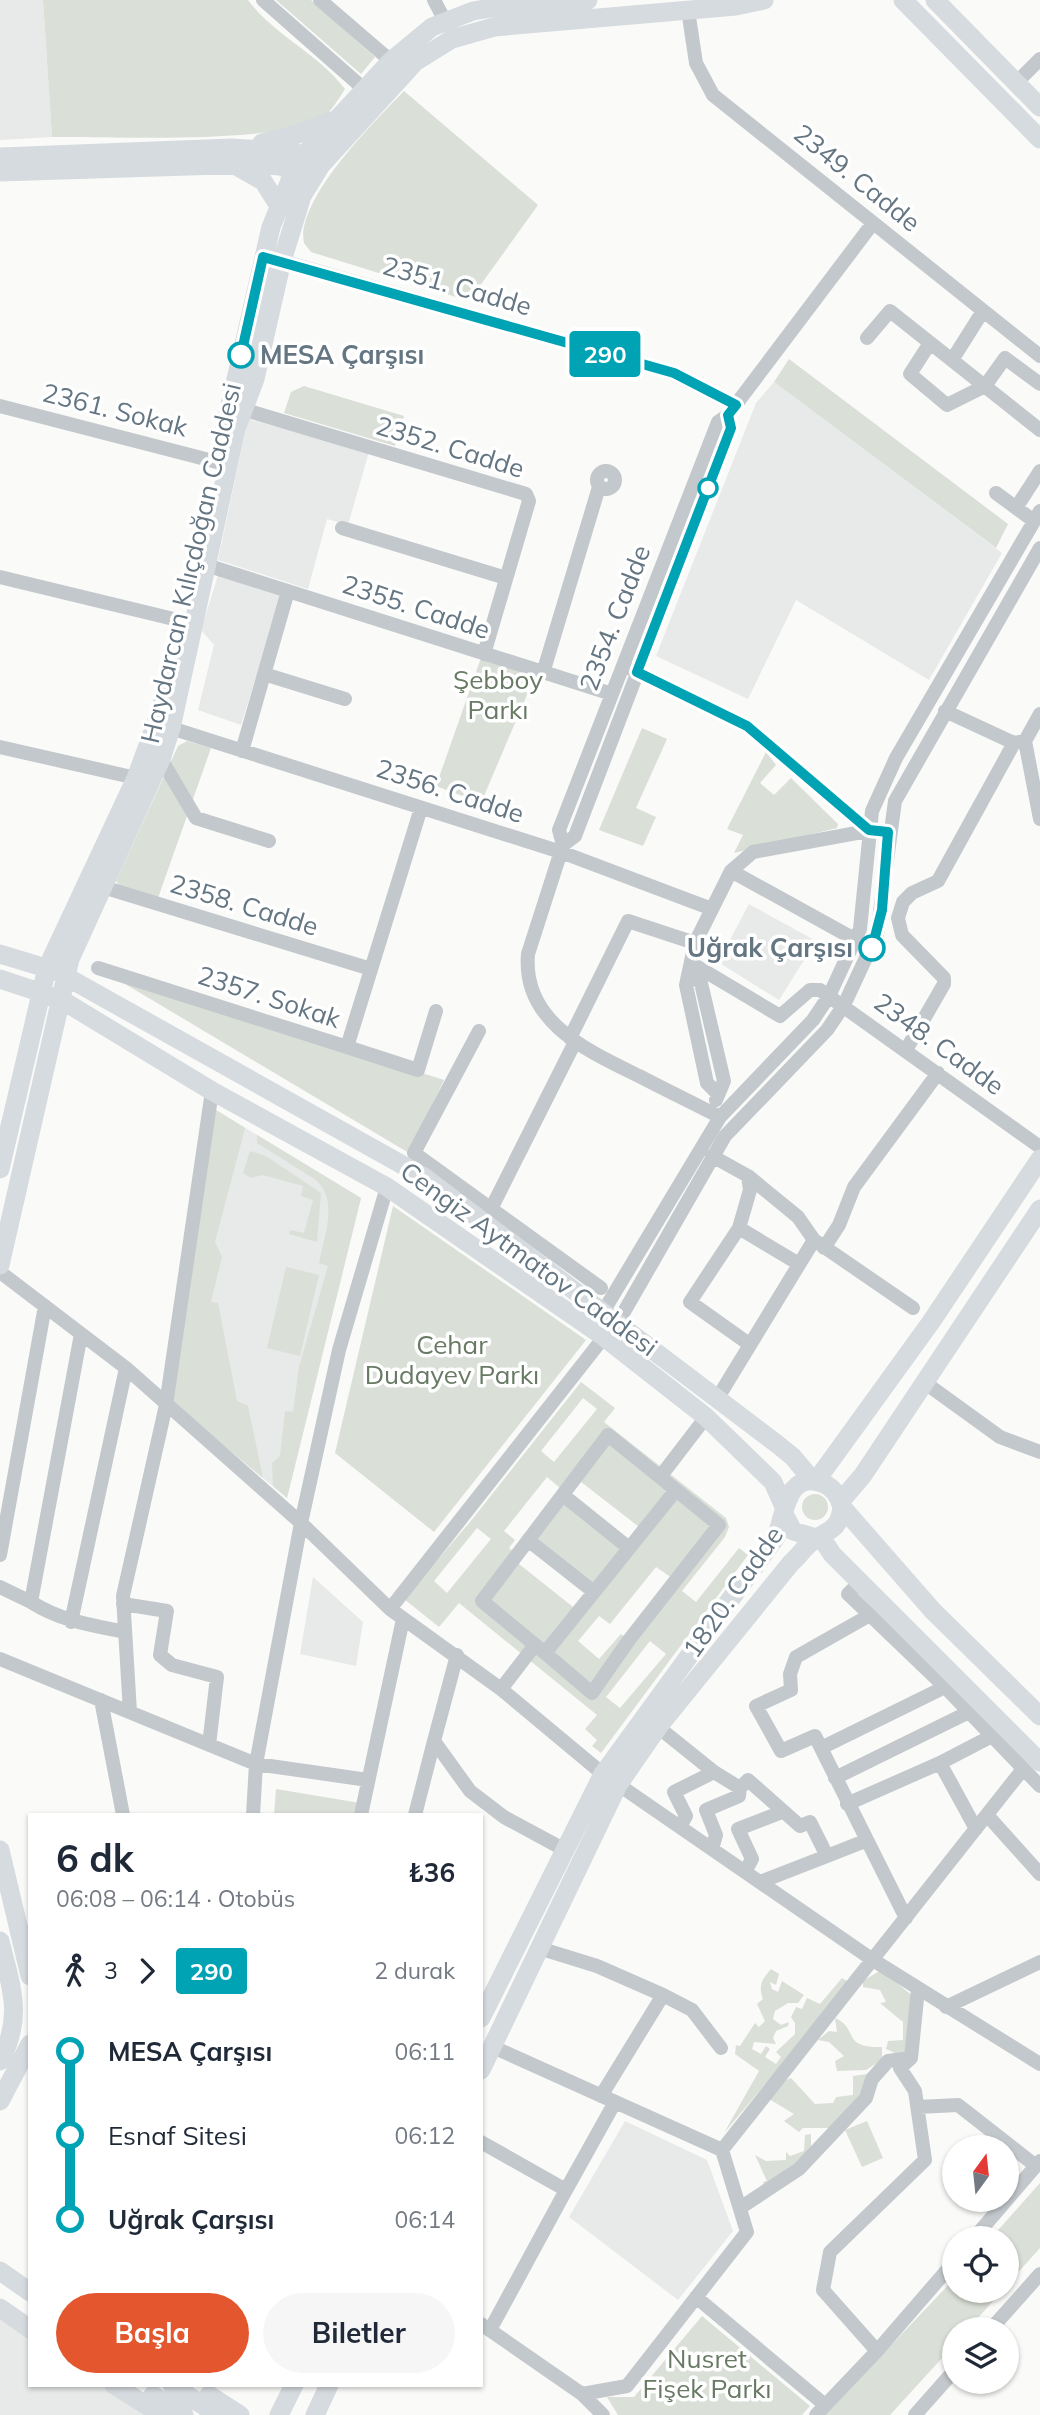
<!DOCTYPE html>
<html lang="tr">
<head>
<meta charset="utf-8">
<style>
  body { margin:0; font-family:Mulish,sans-serif; background:#f6f6f7; color:#1f2937; height:100vh; display:flex; flex-direction:column; font-size:26px; white-space:nowrap }
  * { box-sizing:border-box; margin:0 }
  p { font-size:23px; color:#747a83 }
  .icon { flex:none; width:38px; height:38px; fill:none; stroke:currentColor; stroke-width:2; stroke-linecap:round; stroke-linejoin:round }
  .map { position:relative; flex:1; overflow:hidden }
  .sheet { position:absolute; left:28px; top:1813px; width:455px; height:574px; display:flex; flex-direction:column; background:#fff; border-radius:0px; box-shadow:0 2px 5px #0004 }
  .sheet>* { flex:none }
  .badge { padding:0 14px; border-radius:5px; font-size:24px; line-height:46px }
  .needle { width:46px; rotate:15deg }
  .tools { position:absolute; left:942px; top:2135px; display:grid; gap:14px }
  .tools a { display:grid; place-items:center; width:77px; height:77px; border-radius:50%; background:#fff; box-shadow:0 2px 5px #0004; font-size:35px }
  .map>.badge { position:absolute; translate:-50% -50%; box-shadow:0 0 0 4px #fff }
  .legs { display:flex; align-items:center; gap:10px; height:77px; padding:0 28px; font-size:23px }
  .legs p { margin-inline-start:auto }
  .headline { display:flex; align-items:center; justify-content:space-between; height:119px; padding:0 28px }
  h1 { font-size:38px; font-weight:700; line-height:52px }
  .action { display:flex; gap:14px; margin-top:auto; padding:14px 28px }
  .action a { flex:1; height:80px; border-radius:42px; background:#e4572e; color:#fff; font-size:28px; font-weight:700; line-height:80px; text-align:center }
  .action a+a { background:#f6f6f7; color:#1f2937 }
  ul { padding:0 28px; list-style:none }
  li { display:flex; align-items:center; gap:24px; height:84px; font-size:26px }
  li i { display:grid; place-items:center; width:10px; height:100%; margin:0 9px; background:currentColor }
  li i::after { content:''; width:18px; height:18px; margin:-9px; border:5px solid; border-radius:50%; background:#fff }
  li p { margin-inline-start:auto }
  li:first-child i { background:linear-gradient(#0000 50%,currentColor 0) }
  li:last-child i { background:linear-gradient(currentColor 50%,#0000 0) }
  .map>svg:first-child { display:block }
</style>
</head>
<body>
<div class="map">
<svg width="1040" height="2415" viewBox="0 0 1040 2415">
  <rect width="100%" height="100%" fill="#fafaf8"/>
  <path fill="#e8e9e9" d="M0,0H43L52,137L0,140Z
    M774,382L1002,553L929,680L796,600L748,699L656,656L756,403Z
    M248,419L369,452L348,525L327,519L308,589L218,560Z
    M218,575L282,594L241,725L198,710L214,645L201,630Z
    M749,904L816,941L779,1000L718,962Z
    M216,1110L361,1198L287,1498L166,1397Z
    M313,1577L363,1622L356,1666L300,1654Z
    M625,2121L707,2160L733,2231L678,2300L569,2217Z
    M0,2309L30,2331V2385H108L153,2415H0Z"/>
  <path fill="#dadfd7" fill-rule="evenodd" d="M43,0H248C275,36 319,54 345,89C339,98 331,113 321,118C270,145 115,136 52,137Z
    M276,0H311L375,57L361,74Z
    M404,91L538,205L469,301L311,252L304,243C295,200 375,121 404,91Z
    M789,359L1008,524L996,548L774,382Z
    M304,386L404,416L395,446L284,413L291,392Z
    M481,658L535,676L481,803L436,786Z
    M642,728L667,739L636,808L656,817L643,846L599,830Z
    M187,741L211,748L158,898L119,885L116,881L178,746Z
    M766,752L776,765L760,783L774,795L791,778L838,824L837,828L734,853L743,835L727,829Z
    M105,972L444,1080L409,1153Z
    M216,1110L245,1128L215,1242L222,1257L211,1302L218,1303L237,1401L248,1406L263,1478L166,1397Z
    M257,1135L361,1198L287,1498L273,1486L272,1463L280,1456L285,1411L293,1412L299,1367L328,1266L319,1263C324,1236 339,1201 316,1180L257,1143Z
    M250,1151L266,1156L321,1193L317,1242L289,1234L290,1230L304,1233L313,1200L301,1196L303,1186L263,1175L251,1178L243,1173Z
    M393,1206L586,1340L434,1532L335,1453Z
    M286,1267L319,1275L300,1356L267,1348Z
    M581,1382L615,1408L604,1422L726,1518L729,1527L725,1537L682,1591L696,1602L739,1548L748,1555L601,1753L592,1746L597,1740L585,1729L597,1715L459,1603L439,1627L404,1599L470,1522ZM583,1398L597,1409L554,1462L541,1451ZM547,1477L560,1488L528,1540L594,1592L578,1611L514,1560L517,1555L509,1548L515,1540L504,1531ZM576,1478L643,1530L629,1548L563,1495ZM477,1528L491,1539L447,1593L434,1581ZM656,1567L675,1580L629,1640L621,1634L599,1659L578,1641L599,1616L610,1624ZM650,1641L666,1654L620,1708L606,1697Z
    M802 1507a13 13 0 1 1 26 0a13 13 0 1 1-26 0Z
    M276,1789L360,1803L358,1815H274Z
    M771,1969L779,1974L776,1985L770,1982L772,1989L778,1992L782,1981L804,1995L798,2003H788L775,2011L773,2019L781,2025L789,2022L788,2026L776,2031L773,2038L776,2044L754,2042L752,2049L761,2054L766,2046L770,2049L765,2057L776,2064L781,2057L776,2052L795,2034V2023L791,2017L796,2007L802,2009L807,1998L820,2004L842,1978L850,1983L724,2133L759,2071L735,2054L736,2045L740,2046L755,2023L759,2027L765,2021L757,2004L763,1999C758,1986 762,1979 771,1969Z
    M881,1970L914,1997L907,2053L897,2054L886,2049L888,2041L903,2040V2022L880,2003L886,2002L880,1990L863,1987V1981Z
    M835,2018C860,2029 840,2048 882,2047V2060L866,2070L837,2071L835,2061L844,2056L829,2042L818,2040L829,2031L837,2032Z
    M867,2074L862,2095L833,2128H803L799,2132L784,2121L794,2114L769,2099L781,2082L791,2078L815,2104L833,2103L836,2097L853,2095V2076Z
    M867,2121L883,2158L862,2167L845,2130Z
    M811,2134V2150L765,2188L763,2182L767,2181L755,2155L766,2161L786,2160V2152L790,2156L804,2151L805,2135Z
    M1040,2183V2248L1006,2286V2238H991Z
    M954,2279V2291H1002L968,2329H954V2345L890,2415H825Z
    M702,2316L810,2406L802,2415H618L607,2397H634Z"/>
  <g fill="none" stroke-linecap="round" stroke-linejoin="round">
    <path stroke="#c3c8cc" stroke-width="14" d="M263,0L364,89
      M320,0L391,61
      M434,0L445,21
      M688,10L696,63L713,95L1040,356
      M1016,83L1040,59
      M282,261L670,372L735,405
      M867,338L890,311L1040,430
      M930,343L910,374L947,405L985,386L1005,358L1040,384
      M952,360L983,311
      M0,406L217,462
      M242,409L526,494L529,501L484,654
      M597 480a9 9 0 1 1 18 0a9 9 0 1 1-18 0Z
      M996,493L1034,521
      M1016,508L1040,471
      M342,528L506,578
      M206,565L612,694
      M0,577L182,621
      M631,669L747,726L869,830
      M543,673L599,487
      M264,674L345,699
      M945,711L1014,743L1025,741L1040,714
      M171,728L561,852L712,909
      M1025,741L1040,819
      M0,747L136,778
      M242,751L288,591
      M161,759L196,818L269,841
      M563,845L575,836L731,428L728,415
      M731,871L753,852L873,830
      M103,887L371,969
      M691,963L780,1016L810,990H820L1040,1147
      M98,968L347,1047L421,808
      M690,974L701,983L724,1081L716,1100
      M479,1031L414,1153L601,1288
      M570,1038L628,921L695,943
      M347,1047L418,1070L436,1011
      M906,1050L944,984V978L902,935L898,918L903,902L912,893L938,881L1014,743
      M718,1094L707,1083L686,985L695,943L731,871L856,940
      M720,1117C693,1103 666,1090 639,1076C588,1051 522,1022 528,954L563,845L559,830L718,422L728,415L873,223
      M712,1156L748,1176L750,1190L739,1228
      M748,1176L798,1217L814,1240
      M491,1209L575,1042
      M824,1248L839,1225L854,1187L938,1073
      M0,1272L126,1368L301,1523L390,1609L501,1689L603,1774L873,1960L1040,2064
      M603,1312L720,1117L813,1020L829,996L860,929L872,811L896,758L1040,511
      M617,1324L725,1136L827,1030L844,1005L877,934L895,801L1040,548
      M81,1334L31,1602C61,1621 91,1625 125,1632
      M749,1344L690,1302L739,1228L799,1264
      M924,1382L1000,1437L1040,1452
      M717,1399L814,1240L913,1308
      M660,1477L676,1490L545,1653L482,1601L608,1435L660,1477L706,1417
      M563,1495L629,1548
      M528,1540L594,1592
      M0,1555L45,1306
      M861,1581L848,1594L945,1687L1040,1786
      M0,1587L31,1602
      M123,1604L167,1611L160,1655L172,1665L217,1677L209,1745
      M390,1609L604,1337
      M71,1622L126,1368
      M545,1653L592,1693L629,1640L719,1525L676,1490
      M0,1659L256,1764L368,1780
      M501,1689L535,1645
      M101,1700L123,1815
      M130,1712L123,1596L166,1405L212,1091
      M658,1727L714,1772L740,1788L748,1780L800,1826L810,1822L827,1856L760,1882
      M434,1741L457,1655
      M821,1748L815,1736L781,1751L756,1706L791,1690L790,1674L796,1657L870,1615
      M940,1763L992,1736
      M835,1778L969,1712
      M847,1804L940,1763L976,1829
      M253,1815L256,1764L301,1523L339,1350L387,1187
      M361,1815L403,1619
      M415,1815L434,1741L470,1791L504,1817L565,1850
      M987,1815L1040,1874
      M680,1827L686,1816L674,1792L714,1772
      M712,1849L716,1835L706,1810L739,1796L740,1788
      M827,1856L865,1841
      M745,1872L752,1859L738,1829L782,1812
      M906,1918L821,1748L945,1687
      M542,1949L597,1966L663,1995L601,2096
      M663,1995L692,2010L721,2048
      M946,2007L1040,1962
      M493,2047L722,2150L747,2232L627,2386L582,2394
      M918,2107L958,2105L1036,2166
      M481,2142L566,2190L615,2102
      M722,2150L1023,1769
      M740,2208L799,2169L866,2098L872,2079L888,2061L911,2058
      M974,2238L1040,2161
      M696,2297L825,2405
      M481,2324L582,2394L603,2415
      M991,2329L1040,2274
      M490,2330L566,2190
      M877,2351L823,2290L830,2252L925,2160L915,2091L900,2068L911,2058L918,1989
      M816,2415L877,2351L954,2262
      M915,2415L954,2371"/>
    <path stroke="#d6dbdf" stroke-width="19" d="M903,0L1040,139
      M935,0L1040,107
      M262,143L298,134L330,121
      M0,157L231,148L294,152L315,162
      M238,167L263,181L279,206
      M0,172L252,164L280,166L305,176
      M225,427L271,227L289,183L304,155L391,61L432,27L473,11L491,8L588,0
      M0,954L56,971L424,1177L777,1444L793,1457L813,1481
      M0,979L60,999L212,1091L387,1187L604,1337L706,1417L773,1482L784,1507
      M0,1169L47,968L136,778L158,718L169,679
      M0,1265L70,959L161,759L171,728L236,429L255,379L282,261L302,196L321,165L415,62L452,39L494,27L736,6L764,0
      M816,1481L931,1322L1040,1159
      M840,1502L863,1475L1040,1209
      M785,1516L793,1531L816,1538
      M821,1537L832,1554L1040,1762
      M0,1850L30,1976
      M0,1941C11,1987 24,2016 0,2061
      M481,2018L603,1774L776,1537C785,1516 786,1470 822,1483C834,1487 839,1496 842,1507L933,1611L1040,1716
      M481,2070L618,1785L658,1727L791,1563C799,1556 806,1545 815,1539C830,1530 840,1528 842,1507
      M0,2101L30,2044
      M0,2271L30,2292
      M0,2308L30,2329
      M114,2385L162,2415
      M172,2385L218,2415
      M153,2395L184,2415
      M209,2395L240,2415
      M279,2415L294,2385
      M315,2415L329,2385"/>
  </g>
  <g fill="none" stroke-linecap="round" stroke-linejoin="round">
    <g stroke="#fff" stroke-width="16">
      <path id="line-1" d="M241,355L263,257L674,373L736,405L728,415L731,428L637,672L747,726L869,830L888,832L882,910L872,948"/>
    </g>
    <use href="#line-1" stroke="#00a3b4" stroke-width="10"/>
  </g>
  <g fill="#fff" stroke="#00a3b4" stroke-width="3.5">
    <circle cx="241" cy="355" r="12"/>
    <circle cx="708" cy="488" r="9"/>
    <circle cx="872" cy="948" r="12"/>
  </g>
  <g text-anchor="middle" stroke-width="7" stroke-linejoin="round" paint-order="stroke">
    <g font-size="26" fill="#657683" stroke="#fff">
      <text transform="translate(857 178) rotate(39)" y="9">2349. Cadde</text>
      <text transform="translate(457 286) rotate(16)" y="9">2351. Cadde</text>
      <text transform="translate(115 410) rotate(14)" y="9">2361. Sokak</text>
      <text transform="translate(450 447) rotate(17)" y="9">2352. Cadde</text>
      <text transform="translate(191 563) rotate(-77)" y="9">Haydarcan Kılıçdoğan Caddesi</text>
      <text transform="translate(416 607) rotate(18)" y="9">2355. Cadde</text>
      <text transform="translate(615 618) rotate(-69)" y="9">2354. Cadde</text>
      <text transform="translate(450 791) rotate(18)" y="9">2356. Cadde</text>
      <text transform="translate(244 905) rotate(17)" y="9">2358. Cadde</text>
      <text transform="translate(269 997) rotate(18)" y="9">2357. Sokak</text>
      <text transform="translate(939 1044) rotate(36)" y="9">2348. Cadde</text>
      <text transform="translate(529 1259) rotate(36)" y="9">Cengiz Aytmatov Caddesi</text>
      <text transform="translate(733 1592) rotate(-55)" y="9">1820. Cadde</text>
    </g>
    <g font-size="26" font-weight="bold" fill="#657683" stroke="#fff" text-anchor="start">
      <text x="260" y="364">MESA Çarşısı</text>
      <text x="853" y="957" text-anchor="end">Uğrak Çarşısı</text>
    </g>
    <g font-size="26" fill="#687a64" stroke="#fff">
      <text x="498" y="689">Şebboy<tspan x="498" dy="30">Parkı</tspan></text>
      <text x="452" y="1354">Cehar<tspan x="452" dy="30">Dudayev Parkı</tspan></text>
      <text x="707" y="2368">Nusret<tspan x="707" dy="30">Fişek Parkı</tspan></text>
    </g>
  </g>
</svg>
<div class="tools">
<a><svg class="needle" viewBox="-14 -14 28 28"><path d="M0-13l5 13h-10z" fill="#e53935"/><path d="M0 13l5-13h-10z" fill="#747a83"/></svg></a>
<a><svg class="icon" aria-label="locate" viewBox="0 0 24 24"><circle cx="12" cy="12" r="6"/><path d="M12 2v4M12 18v4M2 12h4M18 12h4"/></svg></a>
<a><svg class="icon" aria-label="layers" viewBox="0 0 24 24"><path d="M12 4l9 5-9 5-9-5zM3 14l9 5 9-5"/></svg></a>
</div>
<b class="badge" style="left:605px;top:354px;background:#00a3b4;color:#fff">290</b>
<section class="sheet">
<div class="headline"><div><h1>6 dk</h1><p>06:08 – 06:14 · Otobüs</p></div><b>₺36</b></div>
<div class="legs"><svg class="icon" aria-label="walk" viewBox="0 0 24 24"><circle cx="13" cy="4" r="2"/><path d="M13 8l-2 6 4 7M11 14l-3 7M7 12l3-4h3l4 4"/></svg>3<svg class="icon" aria-label="forward" viewBox="0 0 24 24"><path d="M9 5l7 7-7 7"/></svg><b class="badge" style="background:#00a3b4;color:#fff">290</b><p>2 durak</p></div>
<ul>
<li><i style="color:#00a3b4"></i><b>MESA Çarşısı</b><p>06:11</p></li>
<li><i style="color:#00a3b4"></i><span>Esnaf Sitesi</span><p>06:12</p></li>
<li><i style="color:#00a3b4"></i><b>Uğrak Çarşısı</b><p>06:14</p></li>
</ul>
<div class="action"><a>Başla</a><a>Biletler</a></div>
</section>
</div>
</body>
</html>
